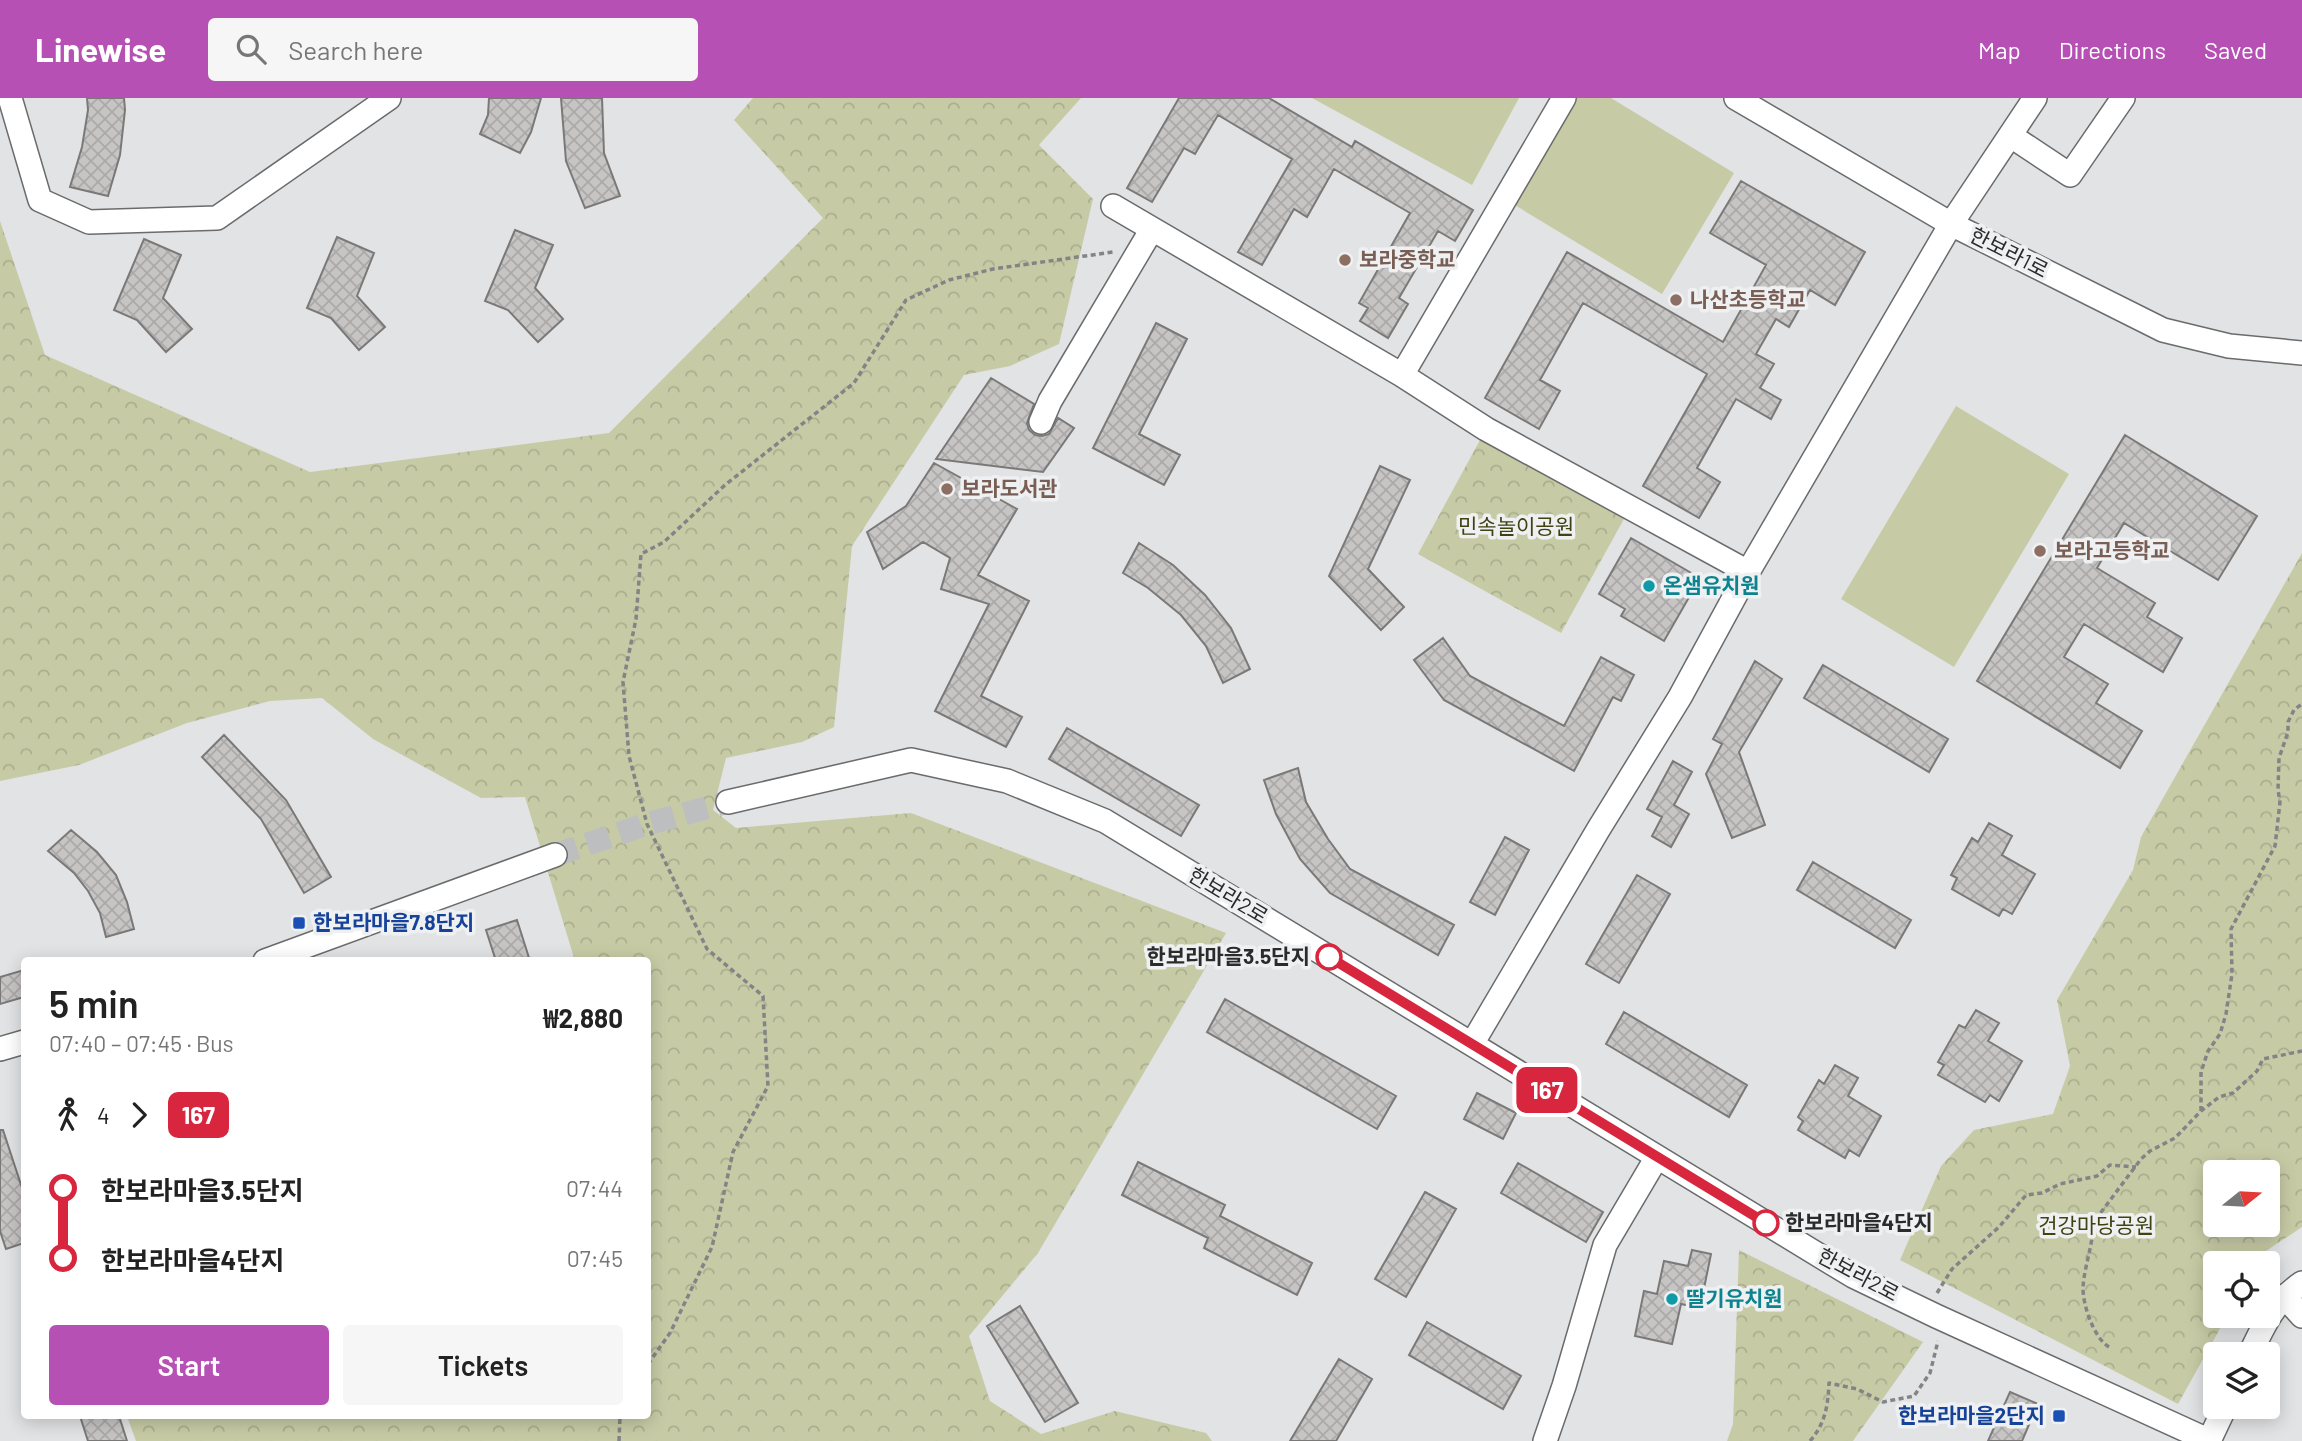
<!DOCTYPE html>
<html lang="en">
<head>
<meta charset="utf-8">
<style>
  body { margin:0; font-family:Barlow,"Noto Sans KR",sans-serif; background:#f6f6f6; color:#222; height:100vh; display:flex; flex-direction:column; font-size:26px; white-space:nowrap }
  * { box-sizing:border-box; margin:0 }
  p { font-size:23px; color:#767676 }
  .icon { flex:none; width:38px; height:38px; fill:none; stroke:currentColor; stroke-width:2; stroke-linecap:round; stroke-linejoin:round }
  .map { position:relative; flex:1; overflow:hidden }
  .side { position:absolute; left:21px; top:859px; width:630px; height:462px; display:flex; flex-direction:column; background:#fff; border-radius:7px; box-shadow:0 4px 18px #0003 }
  .side>* { flex:none }
  .badge { padding:0 14px; border-radius:10px; font-size:24px; line-height:46px }
  .needle { width:46px; rotate:72deg }
  .tools { position:absolute; left:2203px; top:1062px; display:grid; gap:14px }
  .tools a { display:grid; place-items:center; width:77px; height:77px; border-radius:7px; background:#fff; box-shadow:0 4px 18px #0003; font-size:35px }
  .map>.badge { position:absolute; translate:-50% -50%; box-shadow:0 0 0 4px #fff }
  .legs { display:flex; align-items:center; gap:10px; height:77px; padding:0 28px; font-size:23px }
  .legs p { margin-inline-start:auto }
  .summary { display:flex; align-items:center; justify-content:space-between; height:119px; padding:0 28px }
  h1 { font-size:38px; font-weight:600; line-height:52px }
  .cta { display:flex; gap:14px; margin-top:auto; padding:14px 28px }
  .cta a { flex:1; height:80px; border-radius:7px; background:#b650b5; color:#fff; font-size:28px; font-weight:600; line-height:80px; text-align:center }
  .cta a+a { background:#f6f6f6; color:#222 }
  ul { padding:0 28px; list-style:none }
  li { display:flex; align-items:center; gap:24px; height:70px; font-size:26px }
  li i { display:grid; place-items:center; width:10px; height:100%; margin:0 9px; background:currentColor }
  li i::after { content:''; width:18px; height:18px; margin:-9px; border:5px solid; border-radius:50%; background:#fff }
  li p { margin-inline-start:auto }
  li:first-child i { background:linear-gradient(#0000 50%,currentColor 0) }
  li:last-child i { background:linear-gradient(currentColor 50%,#0000 0) }
  header { display:flex; align-items:center; gap:42px; box-sizing:border-box; height:98px; padding:0 35px; background:#b650b5; color:#fff }
  header strong { font-size:33px }
  nav { display:flex; gap:38px; margin-inline-start:auto; font-size:24px }
  .search { width:490px; height:63px; background:#f6f6f6; display:flex; align-items:center; gap:18px; box-sizing:border-box; padding:0 24px; border-radius:7px; color:#767676; font-size:26px }
  .map>svg:first-child { display:block }
</style>
</head>
<body>
<header>
<strong>Linewise</strong>
<div class="search"><svg class="icon" aria-label="search" viewBox="0 0 24 24"><circle cx="10" cy="10" r="6"/><path d="M15 15l6 6"/></svg>Search here</div>
<nav><a>Map</a><a>Directions</a><a>Saved</a></nav>
</header>
<div class="map">
<svg width="2302" height="1343" viewBox="0 0 2302 1343">
  <defs>
    <pattern id="forest-crowns" width="20" height="18" patternUnits="userSpaceOnUse" patternTransform="scale(1.75)"><rect width="20" height="18" fill="#c7cba5"/><path d="M2 6a3 3 0 1 1 6 0M12 15a3 3 0 1 1 6 0" fill="none" stroke="#abae8e"/></pattern>
    <pattern id="building-cross-hatch" width="8" height="8" patternUnits="userSpaceOnUse" patternTransform="scale(1.75)"><rect width="8" height="8" fill="#c7c5c4"/><path d="M0 0l8 8M0 8l8-8" fill="none" stroke="#aba9a9"/></pattern>
  </defs>
  <rect width="100%" height="100%" fill="#e1e3e5"/>
  <path fill="url(#forest-crowns)" fill-rule="evenodd" d="M753,0H1081L1039,47L1093,101L1059,246L1010,268L964,277L852,448L834,629L802,644L726,660L713,712L736,730L911,715L1226,835L1038,1155L969,1238L990,1303L1041,1336L1115,1313L1206,1335L1212,1343H136L127,1318H648V863H575L525,699L481,700L373,641L322,600L270,603L187,625L79,667L0,683V123L45,257L310,374L609,335L823,120L734,22Z
    M1486,331L1630,410L1561,535L1418,456Z
    M2302,455V1129L2260,1157L2256,1165L2216,1166V1218H2227L2178,1306L1900,1162L1941,1068L1974,1032L2053,1016L2070,968L2057,902L2133,772L2141,739ZM2268,1074V1127H2216V1074Z
    M1739,1152L1923,1244L1853,1343H1727L1733,1326Z"/>
  <path fill="#c7cba5" d="M1312,0H1519L1472,87Z
    M1577,0H1611L1734,75L1662,196L1513,106Z
    M1956,308L2069,376L1954,569L1841,501Z"/>
  <path fill="url(#building-cross-hatch)" stroke="#7b7978" stroke-width="2" d="M87,0H124L125,12L120,57L108,98L70,89L82,49L88,12Z
    M489,0H541L531,34L520,55L480,36L488,17Z
    M561,0H602L604,55L620,98L585,110L566,63Z
    M1179,0H1269L1352,49L1355,43L1473,112L1455,143L1438,133L1399,200L1408,206L1388,240L1360,223L1368,210L1359,205L1410,115L1334,71L1307,119L1294,111L1262,167L1238,154L1292,61L1218,17L1195,56L1184,50L1152,104L1127,90Z
    M1741,83L1865,154L1835,207L1810,192L1789,229L1776,221L1756,256L1774,266L1760,290L1781,302L1771,321L1736,301L1697,370L1720,384L1699,420L1643,388L1707,276L1583,205L1540,282L1560,293L1539,331L1485,300L1567,154L1723,244L1766,167L1710,135Z
    M515,132L553,147L535,190L563,221L538,244L508,212L485,203Z
    M337,139L374,155L357,198L385,229L359,252L331,220L307,210Z
    M144,141L181,157L163,200L192,231L166,254L137,222L114,212Z
    M1156,225L1187,241L1139,336L1180,357L1164,387L1093,350Z
    M991,280L1034,306L1027,325L1029,332L1035,337L1042,338L1049,336L1058,320L1074,330L1043,374L936,361Z
    M2125,337L2257,418L2218,482L2124,425L2097,470L2155,505L2147,519L2182,540L2163,574L2084,526L2064,559L2108,586L2096,605L2142,633L2120,670L1977,583Z
    M934,365L1017,411L978,477L1029,503L981,598L1022,619L1006,649L935,613L989,506L941,491L950,460L923,444L883,471L867,434L906,408Z
    M1380,368L1410,382L1368,471L1404,509L1381,532L1329,478Z
    M1631,440L1700,480L1664,543L1621,518L1625,511L1599,496Z
    M1139,445L1173,467L1205,497L1231,530L1250,571L1223,585L1206,548L1181,517L1148,490L1123,475Z
    M1443,540L1470,578L1564,628L1601,559L1634,577L1621,603L1613,599L1574,673L1444,602L1414,562Z
    M1755,563L1782,581L1739,654L1765,727L1732,740L1706,676L1722,646L1713,641Z
    M1823,567L1948,641L1929,674L1804,600Z
    M1067,630L1199,707L1181,738L1049,661Z
    M224,637L286,702L331,779L304,795L261,721L202,659Z
    M1673,663L1692,674L1674,707L1689,716L1671,749L1652,738L1662,719L1647,711Z
    M1298,670L1306,704L1328,741L1350,771L1454,827L1438,857L1330,795L1300,761L1276,716L1264,682Z
    M1989,725L2012,738L2002,757L2035,776L2012,816L2003,811L1999,818L1952,791L1957,780L1951,777L1972,740L1978,744Z
    M71,732L97,754L116,777L127,804L134,831L106,839L100,815L88,793L74,775L48,753Z
    M1505,739L1529,752L1495,817L1470,804Z
    M1813,764L1911,822L1895,850L1797,792Z
    M1637,777L1670,796L1619,885L1586,866Z
    M517,822L530,863H496L486,832Z
    M24,872V899L0,906V879Z
    M1225,901L1396,998L1377,1031L1207,934Z
    M1976,912L1999,925L1988,943L2022,963L1999,1003L1990,997L1985,1004L1938,977L1944,967L1938,964L1959,927L1965,930Z
    M1624,914L1747,987L1729,1019L1606,946Z
    M1835,967L1858,980L1848,998L1881,1018L1859,1058L1849,1052L1845,1060L1798,1032L1803,1023L1798,1019L1819,982L1824,986Z
    M1477,995L1516,1015L1503,1041L1464,1021Z
    M0,1032H3L24,1096V1145L6,1151L0,1133Z
    M1138,1064L1225,1107L1220,1118L1312,1165L1297,1197L1204,1150L1208,1140L1122,1097Z
    M1518,1065L1603,1114L1586,1144L1501,1095Z
    M1425,1094L1456,1111L1406,1199L1375,1181Z
    M1692,1152L1711,1156L1700,1210L1681,1206L1672,1246L1635,1238L1644,1193L1657,1196L1664,1163L1688,1168Z
    M1020,1208L1078,1305L1045,1324L987,1228Z
    M1427,1224L1521,1278L1503,1311L1409,1257Z
    M1339,1261L1372,1281L1336,1343H1290Z
    M2010,1294L2038,1306L2022,1343H1988Z
    M80,1318H119L127,1343H88Z"/>
  <g fill="none" stroke-linecap="round" stroke-linejoin="round">
    <path stroke="#bcbec0" stroke-width="23" stroke-dasharray="23 11" stroke-linecap="butt" d="M555,757L647,726L728,704"/>
    <g stroke="#6a6b6c" stroke-width="26">
      <path id="minor" d="M10,0L40,102L89,124L217,120L389,0
        M1736,0L1951,126L2163,232L2229,248L2302,255
        M2011,38L2070,77L2123,0
        M1113,108L1402,277L1564,0
        M1402,277L1486,331L1748,474
        M1041,324L1050,303L1152,131
        M728,704L911,662L1007,683L1105,723L1853,1178L1936,1218L2210,1343
        M265,863L555,757
        M1472,946L1598,732L1680,599L1748,474L1951,126L2035,0
        M0,951L24,944
        M2284,1198L2302,1218
        M2250,1256C2265,1225 2273,1205 2302,1185
        M1545,1343L1564,1288L1605,1147L1657,1059
        M2209,1343L2225,1309"/>
    </g>
    <path stroke="#828485" stroke-width="3.5" stroke-dasharray="5 3.5" stroke-linecap="butt" d="M2201,1013V974L2208,953L2220,936L2226,916L2232,876L2231,831L2275,748L2280,704L2278,692L2279,660L2288,634V624L2294,612L2302,606
      M1937,1195L1952,1171L1999,1129L2026,1097L2042,1095L2060,1086L2097,1078L2110,1067L2136,1069
      M2109,1249C2094,1240 2083,1208 2083,1190C2084,1170 2092,1150 2093,1130L2096,1121L2141,1061L2150,1053L2175,1040L2201,1013L2219,999L2233,995L2257,973L2263,961L2302,953
      M648,1266L670,1235L712,1149L733,1054L768,988L763,898L707,851L647,726L629,658L623,584L636,521L641,456L664,444L725,387L854,285L906,202L949,182L993,171L1113,154
      M619,1343L620,1318
      M1810,1343C1825,1326 1828,1308 1829,1285L1857,1291L1883,1304L1914,1298L1930,1275L1938,1243"/>
    <use href="#minor" stroke="#fff" stroke-width="23"/>
  </g>
  <g fill="none" stroke-linecap="round" stroke-linejoin="round">
    <g stroke="#fff" stroke-width="16">
      <path id="line-1" d="M1329,859L1766,1125"/>
    </g>
    <use href="#line-1" stroke="#d7263d" stroke-width="10"/>
  </g>
  <g fill="#8d6e63" stroke="#eff0f2" stroke-width="2.5">
    <circle cx="1345" cy="162" r="7"/>
    <circle cx="1676" cy="202" r="7"/>
    <circle cx="947" cy="391" r="7"/>
    <circle cx="2040" cy="453" r="7"/>
  </g>
  <g fill="#0f9aa8" stroke="#eff0f2" stroke-width="2.5">
    <circle cx="1649" cy="488" r="7"/>
    <circle cx="1672" cy="1201" r="7"/>
  </g>
  <g fill="#1a4fb4" stroke="#eff0f2" stroke-width="2.5">
    <rect x="292" y="818" width="14" height="14" rx="3.5"/>
    <rect x="2052" y="1311" width="14" height="14" rx="3.5"/>
  </g>
  <g fill="#fff" stroke="#d7263d" stroke-width="3.5">
    <circle cx="1329" cy="859" r="12"/>
    <circle cx="1766" cy="1125" r="12"/>
  </g>
  <g text-anchor="middle" stroke-width="7" stroke-linejoin="round" paint-order="stroke">
    <g font-size="21" fill="#2a2b2b" stroke="#eff0f2">
      <text transform="translate(2009 155) rotate(27)" y="7">한보라1로</text>
      <text transform="translate(1228 798) rotate(31)" y="7">한보라2로</text>
      <text transform="translate(1858 1177) rotate(28)" y="7">한보라2로</text>
    </g>
    <g font-size="21" font-weight="bold" fill="#785e54" stroke="#eff0f2" text-anchor="start">
      <text x="1359" y="169">보라중학교</text>
      <text x="1690" y="209">나산초등학교</text>
      <text x="961" y="398">보라도서관</text>
      <text x="2054" y="460">보라고등학교</text>
    </g>
    <g font-size="21" fill="#404211" stroke="#eff0f2">
      <text x="1516" y="436">민속놀이공원</text>
      <text x="2096" y="1135">건강마당공원</text>
    </g>
    <g font-size="21" font-weight="bold" fill="#0d838f" stroke="#eff0f2" text-anchor="start">
      <text x="1663" y="495">온샘유치원</text>
      <text x="1686" y="1208">딸기유치원</text>
    </g>
    <g font-size="21" font-weight="bold" fill="#164399" stroke="#eff0f2" text-anchor="start">
      <text x="313" y="832">한보라마을7.8단지</text>
      <text x="2045" y="1325" text-anchor="end">한보라마을2단지</text>
    </g>
    <g font-size="21" font-weight="bold" fill="#2a2b2b" stroke="#eff0f2" text-anchor="end">
      <text x="1310" y="866">한보라마을3.5단지</text>
      <text x="1785" y="1132" text-anchor="start">한보라마을4단지</text>
    </g>
  </g>
</svg>
<div class="tools">
<a><svg class="needle" viewBox="-14 -14 28 28"><path d="M0-13l5 13h-10z" fill="#e53935"/><path d="M0 13l5-13h-10z" fill="#767676"/></svg></a>
<a><svg class="icon" aria-label="locate" viewBox="0 0 24 24"><circle cx="12" cy="12" r="6"/><path d="M12 2v4M12 18v4M2 12h4M18 12h4"/></svg></a>
<a><svg class="icon" aria-label="layers" viewBox="0 0 24 24"><path d="M12 4l9 5-9 5-9-5zM3 14l9 5 9-5"/></svg></a>
</div>
<b class="badge" style="left:1547px;top:992px;background:#d7263d;color:#fff">167</b>
<section class="side">
<div class="summary"><div><h1>5 min</h1><p>07:40 – 07:45 · Bus</p></div><b>₩2,880</b></div>
<div class="legs"><svg class="icon" aria-label="walk" viewBox="0 0 24 24"><circle cx="13" cy="4" r="2"/><path d="M13 8l-2 6 4 7M11 14l-3 7M7 12l3-4h3l4 4"/></svg>4<svg class="icon" aria-label="forward" viewBox="0 0 24 24"><path d="M9 5l7 7-7 7"/></svg><b class="badge" style="background:#d7263d;color:#fff">167</b></div>
<ul>
<li><i style="color:#d7263d"></i><b>한보라마을3.5단지</b><p>07:44</p></li>
<li><i style="color:#d7263d"></i><b>한보라마을4단지</b><p>07:45</p></li>
</ul>
<div class="cta"><a>Start</a><a>Tickets</a></div>
</section>
</div>
</body>
</html>
